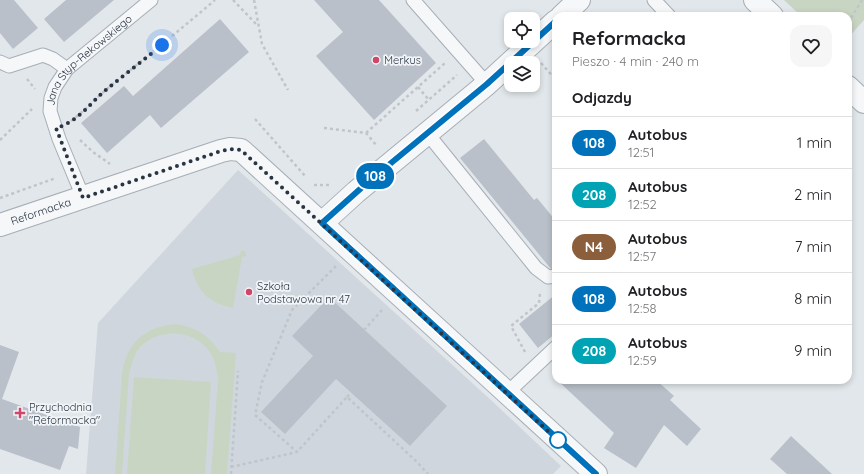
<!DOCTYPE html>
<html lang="pl">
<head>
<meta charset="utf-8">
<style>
  body { margin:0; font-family:Quicksand,sans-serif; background:#f6f6f6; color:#202124; height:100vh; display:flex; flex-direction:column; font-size:15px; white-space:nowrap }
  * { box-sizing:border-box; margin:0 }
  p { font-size:13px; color:#757577 }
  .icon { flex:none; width:22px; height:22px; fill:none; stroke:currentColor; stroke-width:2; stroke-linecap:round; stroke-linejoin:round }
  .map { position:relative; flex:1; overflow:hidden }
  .details { position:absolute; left:552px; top:12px; width:300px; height:372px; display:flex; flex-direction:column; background:#fff; border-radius:12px; box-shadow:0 2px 6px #0003 }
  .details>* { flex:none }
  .badge { padding:0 8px; border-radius:13px; font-size:14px; line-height:26px }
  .tools { position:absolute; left:504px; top:12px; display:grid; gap:8px }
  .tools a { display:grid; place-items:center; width:36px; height:36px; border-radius:8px; background:#fff; box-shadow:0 2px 6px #0003; font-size:20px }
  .you { position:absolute; width:20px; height:20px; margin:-10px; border:3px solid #fff; border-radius:50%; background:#1a73e8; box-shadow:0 0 0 6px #1a73e833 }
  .map>.badge { position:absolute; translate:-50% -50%; box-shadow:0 0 0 2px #fff }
  h2 { padding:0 20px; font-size:15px; line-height:36px }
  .round { display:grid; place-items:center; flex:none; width:42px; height:42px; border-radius:12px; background:#f6f6f6 }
  .summary { display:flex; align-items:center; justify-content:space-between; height:68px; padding:0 20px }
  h1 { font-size:19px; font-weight:800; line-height:30px }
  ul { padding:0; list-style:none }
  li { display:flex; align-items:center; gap:12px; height:52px; padding:0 20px; border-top:1px solid #e0e0e0 }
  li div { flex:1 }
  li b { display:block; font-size:15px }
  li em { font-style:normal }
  li .badge { min-width:44px; font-weight:700; text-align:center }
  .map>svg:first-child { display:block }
</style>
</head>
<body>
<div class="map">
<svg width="864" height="474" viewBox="0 0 864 474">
  <rect width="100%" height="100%" fill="#e2e7eb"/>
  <path fill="#d0d6dd" d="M238,170L492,401L561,466L553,474H86L98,323Z"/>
  <path fill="#c9d5c3" d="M784,0H864V20L848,38V16H801Z
    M242,250L246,252V256L242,257L233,308C209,303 198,293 192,269L240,255L241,251Z
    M176,324C197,328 207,334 220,352L236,353L227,474H211L218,380C217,372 216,364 212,356C198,328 155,326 137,351C133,358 131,366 129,374L122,474H115L122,374C127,342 144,327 176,324Z
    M134,377L211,382L205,474H127Z"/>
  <path fill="#b9c0c9" d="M0,0H14L38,28L13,49L0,33Z
    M66,0H114L64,42L44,19Z
    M314,0H379L436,63L374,120L316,56L343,32Z
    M220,19L249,52L161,128L150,115L107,153L81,123L124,86L133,96Z
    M484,139L534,200L537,198L556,221V268L551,269L460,158Z
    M556,294V333L538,348L519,324Z
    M329,297L447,406L410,446L336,379L285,434L261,412L313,356L292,336Z
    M0,345L19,352L2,399L80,427L78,449L69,446L60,470L0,449Z
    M557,380H656L674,396L670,400L701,429L687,446L664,425L636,468L604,448L614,433Z
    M791,436L832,474H787L770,459Z"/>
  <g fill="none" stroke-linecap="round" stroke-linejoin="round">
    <g stroke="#a7aeb6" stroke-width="15">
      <g id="lane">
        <path d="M413,0L487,84"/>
        <path d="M654,0L669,16"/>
        <path d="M0,62L9,66L43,55L53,59L67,69"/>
        <path d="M427,133L536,268L548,277L556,276"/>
        <path id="s1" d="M83,197L59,139L50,111L51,98L55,87L67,69L151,0"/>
        <path d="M507,393L556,347"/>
      </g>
    </g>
    <g stroke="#a7aeb6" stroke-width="24">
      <g id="street">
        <path d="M755,0L772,16"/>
        <path d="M562,16L579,0"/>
        <path d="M848,87L864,102"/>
        <path d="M322,223L356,192L487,84L556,21"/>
        <path id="s2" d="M0,225L221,151L230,149L241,150L596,474"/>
      </g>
    </g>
    <path stroke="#c0c5ca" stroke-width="2.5" stroke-dasharray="3 3" stroke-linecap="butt" d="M233,0L258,26
      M254,0L262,44L288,90
      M848,23L862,0
      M541,63L556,80
      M27,79L35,89
      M418,87L429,100
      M416,111L457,75
      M255,119L306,177
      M71,121C84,111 95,99 108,88C144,59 180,30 215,0
      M324,128L366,133L377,146
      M366,133L445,63
      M0,140L32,109
      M80,140L93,152L110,164
      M314,185H330
      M0,198L56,178
      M336,266L292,310L262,382L255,415L297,452L347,397L416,461L428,474
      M364,330L383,309
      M525,352L511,326L539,303L540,293
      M347,397L351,393
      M231,467L297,452
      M231,474L238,371"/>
    <use href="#lane" stroke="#f5f7f9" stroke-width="13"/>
    <use href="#street" stroke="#f5f7f9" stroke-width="22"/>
  </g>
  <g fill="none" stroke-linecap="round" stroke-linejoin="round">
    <g stroke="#fff" stroke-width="9">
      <path id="line" d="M556,21L487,84L368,182L322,223L596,474"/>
    </g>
    <use href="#line" stroke="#0072bc" stroke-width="6"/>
    <path stroke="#2a3544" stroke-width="4" stroke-dasharray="0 7.2" d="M162,45C144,60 125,74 107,89C90,103 78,122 56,128L83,198L221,151L230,149L241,150L562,444L558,440"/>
  </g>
  <g fill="#d14667" stroke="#f2f5f8" stroke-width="1.5">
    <circle cx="376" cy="60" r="4"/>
    <circle cx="249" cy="292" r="4"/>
    <path d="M18 407h4v4h4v4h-4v4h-4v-4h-4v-4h4z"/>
  </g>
  <circle fill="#fff" stroke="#0072bc" stroke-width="2" cx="558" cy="440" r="8"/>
  <g text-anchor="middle" stroke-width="3.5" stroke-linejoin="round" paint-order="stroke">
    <g font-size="11" fill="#2a3544" stroke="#f2f5f8" text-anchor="start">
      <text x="384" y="64">Merkus</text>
      <text x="257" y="290">Szkoła<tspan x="257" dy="13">Podstawowa nr 47</tspan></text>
      <text x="29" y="411">Przychodnia<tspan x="29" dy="13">"Reformacka"</tspan></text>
    </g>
    <g font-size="11" fill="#2a3544" stroke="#f2f5f8">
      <text dy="4" stroke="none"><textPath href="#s1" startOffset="159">Jana Styp-Rekowskiego</textPath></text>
      <text dy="4" stroke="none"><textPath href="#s2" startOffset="43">Reformacka</textPath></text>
    </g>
  </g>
</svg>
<div class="tools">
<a><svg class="icon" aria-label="locate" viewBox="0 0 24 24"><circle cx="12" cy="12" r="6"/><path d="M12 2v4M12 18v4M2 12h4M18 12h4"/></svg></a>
<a><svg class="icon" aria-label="layers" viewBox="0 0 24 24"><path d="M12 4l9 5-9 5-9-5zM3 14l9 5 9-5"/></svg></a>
</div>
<div class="you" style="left:162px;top:45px"></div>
<b class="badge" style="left:375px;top:176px;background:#0072bc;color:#fff">108</b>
<section class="details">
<div class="summary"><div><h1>Reformacka</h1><p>Pieszo · 4 min · 240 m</p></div><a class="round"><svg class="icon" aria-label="heart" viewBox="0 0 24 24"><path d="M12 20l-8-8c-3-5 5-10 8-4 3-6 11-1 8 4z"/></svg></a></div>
<h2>Odjazdy</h2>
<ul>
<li><span class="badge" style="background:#0072bc;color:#fff">108</span><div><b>Autobus</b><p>12:51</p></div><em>1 min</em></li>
<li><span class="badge" style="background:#00a3b4;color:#fff">208</span><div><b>Autobus</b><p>12:52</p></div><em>2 min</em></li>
<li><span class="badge" style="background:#8b5e3c;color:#fff">N4</span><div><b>Autobus</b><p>12:57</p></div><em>7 min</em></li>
<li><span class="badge" style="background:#0072bc;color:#fff">108</span><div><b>Autobus</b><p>12:58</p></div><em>8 min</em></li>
<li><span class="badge" style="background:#00a3b4;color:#fff">208</span><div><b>Autobus</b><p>12:59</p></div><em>9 min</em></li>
</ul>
</section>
</div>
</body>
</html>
